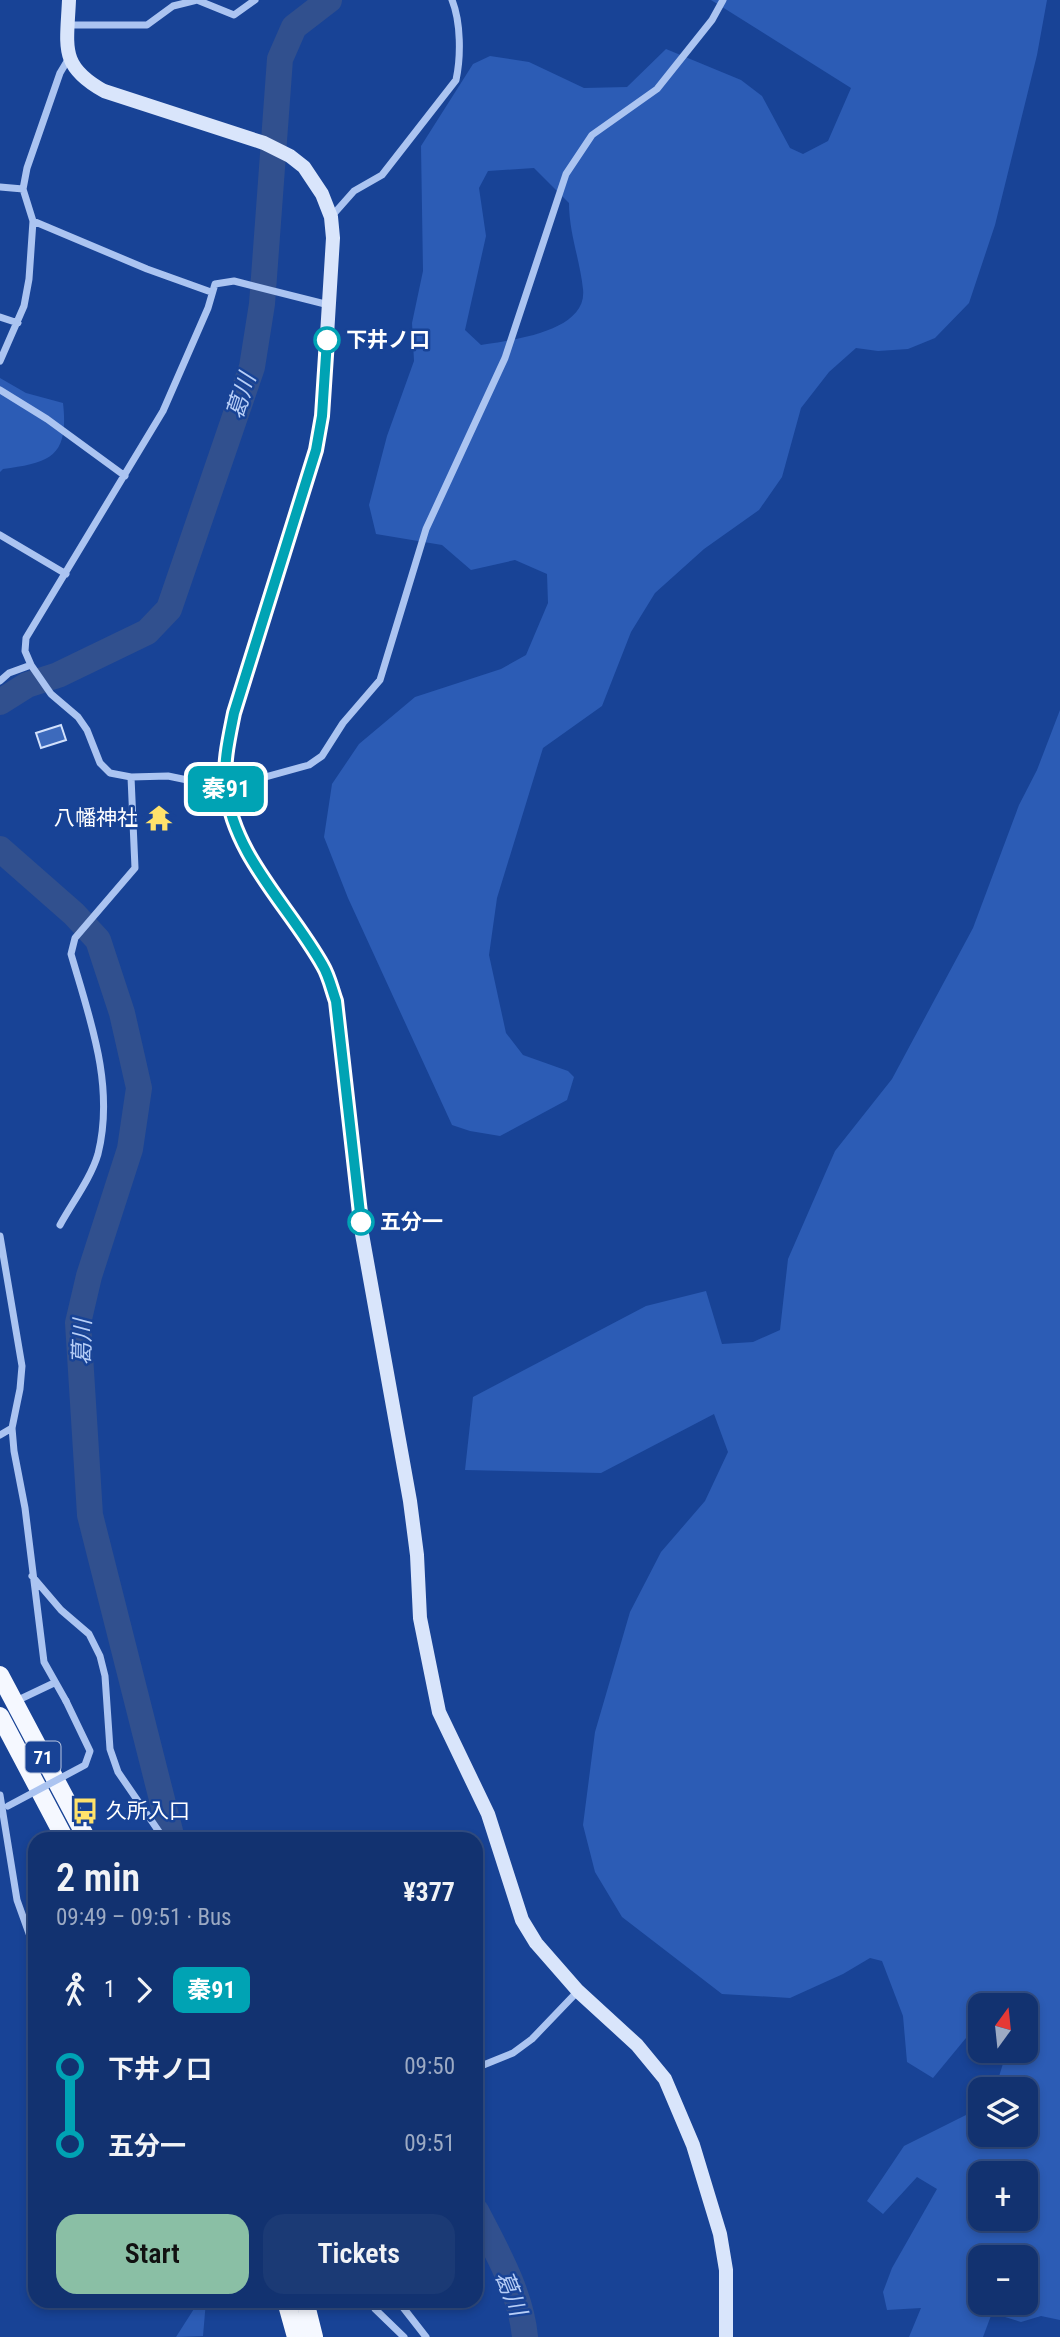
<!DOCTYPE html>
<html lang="en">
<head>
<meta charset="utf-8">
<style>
  body { margin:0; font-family:"Roboto Condensed","Noto Sans JP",sans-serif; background:#1b3a75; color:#f1f3f6; height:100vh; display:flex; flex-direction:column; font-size:26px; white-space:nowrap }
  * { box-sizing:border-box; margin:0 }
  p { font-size:23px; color:#9caac3 }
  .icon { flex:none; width:38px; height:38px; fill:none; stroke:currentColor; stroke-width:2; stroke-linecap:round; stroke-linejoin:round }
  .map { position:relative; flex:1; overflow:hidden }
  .details { position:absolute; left:28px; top:1832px; width:455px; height:476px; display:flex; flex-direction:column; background:#123270; border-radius:21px; box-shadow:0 4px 10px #0003,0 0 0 2px #314d83 }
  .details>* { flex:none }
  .badge { padding:0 14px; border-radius:10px; font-size:24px; line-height:46px }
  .needle { width:46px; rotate:15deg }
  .buttons { position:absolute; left:968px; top:1993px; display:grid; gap:14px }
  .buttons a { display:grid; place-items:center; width:70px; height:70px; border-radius:14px; background:#123270; box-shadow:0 4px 10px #0003,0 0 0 2px #314d83; font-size:35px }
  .map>.badge { position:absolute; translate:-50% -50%; box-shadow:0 0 0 4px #fff }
  .legs { display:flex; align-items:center; gap:10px; height:77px; padding:0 28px; font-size:23px }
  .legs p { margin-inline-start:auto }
  .headline { display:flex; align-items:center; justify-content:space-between; height:119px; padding:0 28px }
  h1 { font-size:38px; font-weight:600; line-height:52px }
  .button { display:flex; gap:14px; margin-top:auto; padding:14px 28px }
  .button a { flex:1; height:80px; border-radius:21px; background:#8abfa5; color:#111; font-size:28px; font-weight:600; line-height:80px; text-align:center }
  .button a+a { background:#1b3a75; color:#f1f3f6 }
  ul { padding:0 28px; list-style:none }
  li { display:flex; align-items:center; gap:24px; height:77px; font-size:26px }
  li i { display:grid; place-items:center; width:10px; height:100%; margin:0 9px; background:currentColor }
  li i::after { content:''; width:18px; height:18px; margin:-9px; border:5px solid; border-radius:50%; background:#123270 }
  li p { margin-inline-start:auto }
  li:first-child i { background:linear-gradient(#0000 50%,currentColor 0) }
  li:last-child i { background:linear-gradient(currentColor 50%,#0000 0) }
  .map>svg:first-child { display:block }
</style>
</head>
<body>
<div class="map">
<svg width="1060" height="2337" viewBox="0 0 1060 2337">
  <rect width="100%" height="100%" fill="#184396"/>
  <path fill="#2c5cb5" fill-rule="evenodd" d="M711,0H1047L1037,55L995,225L969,303L935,338L908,349L878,351L856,348L829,372L801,408L782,477L759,510L704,549L655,593L631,632L602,706L543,748L497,898L489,955L506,1033L523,1055L568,1071L574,1077L567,1100L500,1136L470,1131L452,1125L348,898L324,837L332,784L359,744L415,697L501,669L526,655L548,603L547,574L515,560L471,570L442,545L376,534L369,505L387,436L414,361L412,323L423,271L421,146L473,64L490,56L529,62L584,88L627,87L666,49L741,80L762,96L790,148L803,154L828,141L851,88ZM534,168L569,203C569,233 580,260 583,289C588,332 510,340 481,345L465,330L486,236L479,188L488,171Z
    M0,378L26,393L63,403C69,456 51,463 3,469L0,472Z
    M1060,710V2320L1041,2316L1021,2322L992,2313L983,2337H909L921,2308L887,2310L883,2292L892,2268L937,2189L917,2177L883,2214L867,2201L904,2146L980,2108V2135H1026V2090L995,2089L1007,2051H1026V2006L1011,2005L993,1994L988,2005L980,2006V2021L933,2078L907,2062L903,2016L882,1961L870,1958L843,1974L790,1998L722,1994L622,1917L595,1872L583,1825L595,1732L630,1612L661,1552L705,1501L728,1452L714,1414L601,1473L465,1470L473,1397L646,1306L706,1291L722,1344L753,1342L780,1330L788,1259L835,1151L892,1079L973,928L1019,805L1037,770ZM980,2174H1026V2219H980ZM980,2258H1026V2303H980Z
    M199,2301H206L203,2336L176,2337Z"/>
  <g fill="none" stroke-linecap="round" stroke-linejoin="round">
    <path stroke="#31508e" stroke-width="26" d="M0,702L27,685L58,675L147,632L169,609L252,367L262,304L280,59L294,27L329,0
      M0,849L74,914L98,940L122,1013L139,1088L130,1149L89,1276L78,1323L90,1515L172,1839
      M476,2211C496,2250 521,2293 525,2337"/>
  </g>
  <path fill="#3d6abc" stroke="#d2e1fc" stroke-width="2" d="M61,725L66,740L41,748L36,733Z"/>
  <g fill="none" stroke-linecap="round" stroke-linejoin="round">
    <path stroke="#abc4f1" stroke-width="7" d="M68,25H147L173,6L197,0L234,15L255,0
      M0,187L23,189
      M331,217L354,191L382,175L456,80C461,57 461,22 452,0
      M33,221L147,269L211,292
      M329,305L234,281L215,284L208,308L163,411L26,638L25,651L31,665L51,694L78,717L87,730L100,763L110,773L131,777L168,776L226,788L309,765L322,756L343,723L380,680L426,529L505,358L566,174L592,135L657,89L712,20L723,0
      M0,317L18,323
      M0,361L24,306L29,279L33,221L23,189L27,168L60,73L69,58
      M0,390L47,419L125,476
      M0,535L66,574
      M0,681L9,673L31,665
      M60,1225C72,1203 91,1178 98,1154C115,1086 90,1019 71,954L75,938L135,868L131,777
      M0,1236L22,1366L20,1389L12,1428L14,1451L25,1508L44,1662L66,1701
      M0,1435L12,1428
      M32,1576L61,1610L89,1634L100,1656L105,1676L110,1749L118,1772L164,1839
      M14,1702L54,1683
      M0,1795L17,1900L35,1950
      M476,2068L513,2053L532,2039L578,1991
      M372,2301L375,2309L404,2337
      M398,2301L426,2337"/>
    <path stroke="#d9e5fb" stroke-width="14" d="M69,0C67,47 59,66 104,91L264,143L290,156L304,167L322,194L331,217L333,238L322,416L316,450L234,713C229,738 223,763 226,788C232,854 292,910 323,966C329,976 332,990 336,1001L362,1234L410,1501L417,1555L420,1618L439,1712L488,1814L522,1920L536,1943L578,1991L637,2045L665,2079L693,2145L720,2234L726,2270V2337"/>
    <path stroke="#f5f8ff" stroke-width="18" d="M0,1675L87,1839
      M0,1716L65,1839
      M286,2301L296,2337
      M305,2301L314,2337"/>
    <path stroke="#abc4f1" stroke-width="7" d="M8,1806L85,1765L90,1751L66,1701"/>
  </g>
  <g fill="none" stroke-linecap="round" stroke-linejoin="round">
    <g stroke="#fff" stroke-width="16">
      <path id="line-1" d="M327,340L322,416L316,450L234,713C229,738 223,763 226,788C233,856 291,908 323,966C329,976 332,990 336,1001L361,1222"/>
    </g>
    <use href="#line-1" stroke="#00a3b4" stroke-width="10"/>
  </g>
  <defs>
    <g id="temple-bare" transform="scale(2.1)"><path d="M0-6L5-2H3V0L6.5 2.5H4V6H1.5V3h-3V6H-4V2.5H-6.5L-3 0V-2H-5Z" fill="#ffe26b" stroke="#184396" stroke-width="2.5" paint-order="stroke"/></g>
    <g id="bus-bare" transform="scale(2.1)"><path d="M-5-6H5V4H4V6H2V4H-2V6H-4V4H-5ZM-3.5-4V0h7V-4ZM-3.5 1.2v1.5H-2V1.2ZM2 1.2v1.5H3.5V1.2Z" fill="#ffe26b" stroke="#184396" stroke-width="2.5" paint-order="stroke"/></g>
  </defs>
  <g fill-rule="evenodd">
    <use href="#temple-bare" x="159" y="818"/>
    <use href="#bus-bare" x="85" y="1811"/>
  </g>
  <g fill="#fff" stroke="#00a3b4" stroke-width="3.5">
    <circle cx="327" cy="340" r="12"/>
    <circle cx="361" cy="1222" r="12"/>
  </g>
  <g text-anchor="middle" stroke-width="5" stroke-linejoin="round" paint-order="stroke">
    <rect fill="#184396" stroke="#bac7e0" stroke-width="2" x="25.5" y="1741.5" width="35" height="31" rx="5"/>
    <g font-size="19" font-weight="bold" fill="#fff">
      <text x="43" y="1764">71</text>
    </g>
    <g font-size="21" font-weight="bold" fill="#fff" stroke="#184396" text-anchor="start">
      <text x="346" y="347">下井ノ口</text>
      <text x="380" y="1229">五分一</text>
    </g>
    <g font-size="21" fill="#fff" stroke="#184396" text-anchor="end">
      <text x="138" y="825">八幡神社</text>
      <text x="106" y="1818" text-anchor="start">久所入口</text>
    </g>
    <g font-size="23" font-style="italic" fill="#b7cef7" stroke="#184396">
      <text transform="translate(241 396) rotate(-72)" y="8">葛川</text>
      <text transform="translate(82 1342) rotate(-89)" y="8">葛川</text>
      <text transform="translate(511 2293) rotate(68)" y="8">葛川</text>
    </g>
  </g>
</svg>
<div class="buttons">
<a><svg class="needle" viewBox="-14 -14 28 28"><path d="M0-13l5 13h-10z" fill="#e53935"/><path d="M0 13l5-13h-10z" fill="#9caac3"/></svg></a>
<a><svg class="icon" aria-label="layers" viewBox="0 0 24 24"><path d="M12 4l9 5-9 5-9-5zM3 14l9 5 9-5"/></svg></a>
<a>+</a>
<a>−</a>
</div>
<b class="badge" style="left:226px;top:789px;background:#00a3b4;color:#fff">秦91</b>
<section class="details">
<div class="headline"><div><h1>2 min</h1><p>09:49 – 09:51 · Bus</p></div><b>¥377</b></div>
<div class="legs"><svg class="icon" aria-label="walk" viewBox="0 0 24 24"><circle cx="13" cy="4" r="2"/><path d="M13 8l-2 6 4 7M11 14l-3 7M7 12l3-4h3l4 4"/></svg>1<svg class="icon" aria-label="forward" viewBox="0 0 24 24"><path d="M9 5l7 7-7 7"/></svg><b class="badge" style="background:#00a3b4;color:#fff">秦91</b></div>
<ul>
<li><i style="color:#00a3b4"></i><b>下井ノ口</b><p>09:50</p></li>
<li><i style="color:#00a3b4"></i><b>五分一</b><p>09:51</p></li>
</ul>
<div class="button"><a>Start</a><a>Tickets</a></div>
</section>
</div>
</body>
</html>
